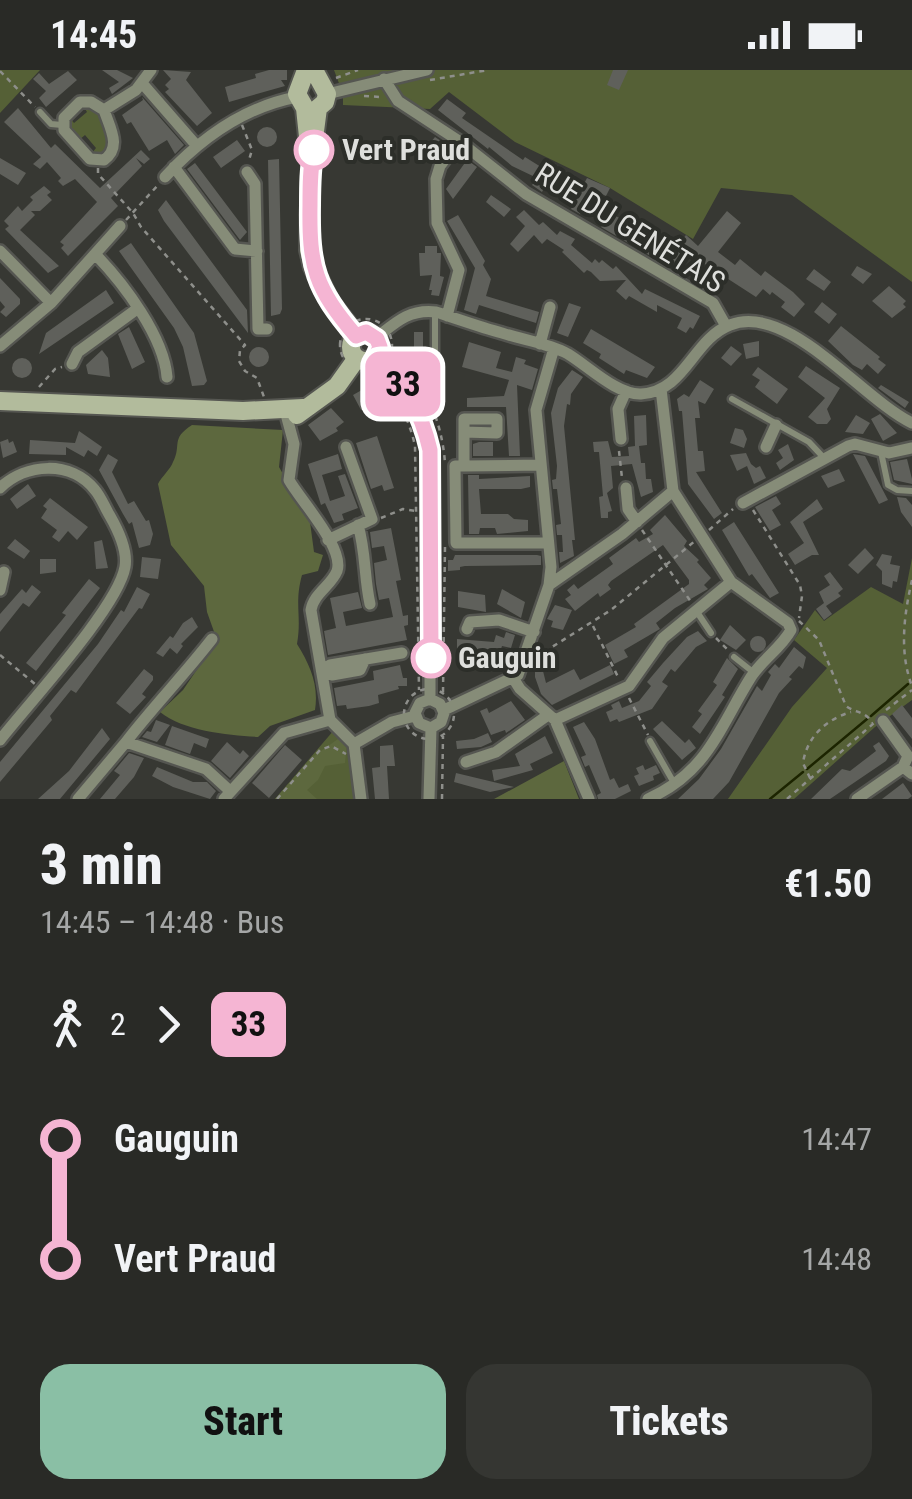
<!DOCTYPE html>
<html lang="en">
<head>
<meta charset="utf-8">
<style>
  body { margin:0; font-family:"Roboto Condensed",sans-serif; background:#353632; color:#f1f3f6; height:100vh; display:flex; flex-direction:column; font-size:38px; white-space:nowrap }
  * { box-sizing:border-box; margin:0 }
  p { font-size:32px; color:#a5a7a7 }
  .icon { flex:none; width:55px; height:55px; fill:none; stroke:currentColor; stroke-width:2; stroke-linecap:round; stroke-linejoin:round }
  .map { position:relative; height:729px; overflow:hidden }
  .details { display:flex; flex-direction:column; background:#292a26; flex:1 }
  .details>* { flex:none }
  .badge { padding:0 20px; border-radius:15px; font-size:35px; line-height:65px }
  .map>.badge { position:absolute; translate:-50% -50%; box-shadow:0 0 0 5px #fff }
  .legs { display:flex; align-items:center; gap:15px; height:110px; padding:0 40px; font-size:32px }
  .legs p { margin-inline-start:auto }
  .head { display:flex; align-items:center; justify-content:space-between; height:170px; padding:0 40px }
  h1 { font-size:55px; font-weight:800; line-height:75px }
  .button { display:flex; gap:20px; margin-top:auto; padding:20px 40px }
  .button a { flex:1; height:115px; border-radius:30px; background:#8abfa5; color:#111; font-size:40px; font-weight:800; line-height:115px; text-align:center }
  .button a+a { background:#353632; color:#f1f3f6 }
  ul { padding:0 40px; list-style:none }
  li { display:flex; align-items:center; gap:35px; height:120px; font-size:38px }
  li i { display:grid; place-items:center; width:15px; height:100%; margin:0 12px; background:currentColor }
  li i::after { content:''; width:25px; height:25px; margin:-12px; border:8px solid; border-radius:50%; background:#292a26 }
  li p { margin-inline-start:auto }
  li:first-child i { background:linear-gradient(#0000 50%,currentColor 0) }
  li:last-child i { background:linear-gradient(currentColor 50%,#0000 0) }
  .status { display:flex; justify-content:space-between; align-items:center; height:70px; padding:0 50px; background:#292a26; direction:ltr }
  .status svg { height:28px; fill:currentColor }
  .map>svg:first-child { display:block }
</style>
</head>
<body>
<div class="status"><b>14:45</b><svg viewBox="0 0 49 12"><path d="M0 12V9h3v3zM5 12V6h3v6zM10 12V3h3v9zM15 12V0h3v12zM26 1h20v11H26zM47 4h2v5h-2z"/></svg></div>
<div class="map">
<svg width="912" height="729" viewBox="0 0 912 729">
  <rect width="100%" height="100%" fill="#373833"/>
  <path fill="#556036" d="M0,0H40L0,43Z
    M334,0H912V212L792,125L721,118L693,169L610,118L515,72L449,22L430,39L343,35V24Z
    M88,35L101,47L111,71L102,87L92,83L96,78L85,65L79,70L68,58L70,48L74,53L87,42L84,37Z
    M912,488V630L875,657L794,729H728L792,637L827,598L794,570L815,540L824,551L871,517L903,534Z
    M334,660L350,679L356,729H275Z"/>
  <path fill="#5d683e" d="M192,355L283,360L279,397L310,452L314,482L323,485L318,501L302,505C294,534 302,546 297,574C310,595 319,615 315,640L270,656L258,667C228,665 183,661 160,642L183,620L217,570L207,542L204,516L171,475L158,414C162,406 170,400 173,392C182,375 170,369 192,355Z
    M338,669L347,674L345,693L325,696L318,710L307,720L317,729H275L311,688Z
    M564,691L579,729H494Z"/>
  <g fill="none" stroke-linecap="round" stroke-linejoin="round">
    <path stroke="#1c2400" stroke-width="2.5" d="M871,646L908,614
      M807,699L867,649
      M770,729L803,702"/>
  </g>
  <path fill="#5f605b" d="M102,0H117L133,8L112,24L109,18L119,12Z
    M163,0L191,2L186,10L212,43L197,56L165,22L169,19L165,15L171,9Z
    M269,0H287V10H281L285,16L229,32L225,17L256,8L255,4Z
    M613,0H628L619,20L607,15Z
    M68,1L77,10L46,37L39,28L46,21L33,9L39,3L49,14Z
    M142,27L184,75L175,84L167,70L149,81L131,52L127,54L122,45L143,30Z
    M447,29L466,43L462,48L523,90L525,87L541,97L546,89L556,94L542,122L532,115L537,108L512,96L489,77L488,79L438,40Z
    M18,38L51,78L55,74L100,118L141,80L150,89L144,94L136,88L142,96L111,128L118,136L68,186L61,178L64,175L60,172L97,132L75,109L63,116L58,111L61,108L47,92L40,99L33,94L41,87L4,52Z
    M257 67a10 10 0 1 1 20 0a10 10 0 1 1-20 0Z
    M435,67L444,73L437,85L433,82L428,89L421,84Z
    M237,70L245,81L221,98L213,87Z
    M0,88L26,103L18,115L0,104Z
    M279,89L282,239L280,244L271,246L268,90Z
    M467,90L477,97L453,129L446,119Z
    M195,93L247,162L240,170L187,99Z
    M587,108L610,118L606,126L594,120L580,144L571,139Z
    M44,116L51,122L47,125L52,130L40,141H31L35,145L20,160L59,196L48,203L5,159L9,156L4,151L18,136L22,141L33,130L30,127Z
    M491,125L511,139L504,147L486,132Z
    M166,130L247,240L248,263L164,151L158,140Z
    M524,140L539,155L543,152L557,165L560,161L575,169L571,175L592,193L595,189L599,193L602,190L613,199L616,196L642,224L645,219L700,246L693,259L690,257L686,263L677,258L682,248L657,235V242L629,226L626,230L616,221L626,210L600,211L591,202L587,200L584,203L562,182L564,180L547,169L542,174L534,165L518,182L510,174L525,156L516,147Z
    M727,141L741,153L718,182L735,195L740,189L761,206L765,201L793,222L805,234L794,247L781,237L785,232L772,222L770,225L763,219L756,227L705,194L701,198L687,186L677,198L657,183L654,188L601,157L605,150L609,153L614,145L623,150L622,156L660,178L666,170L677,176L686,165L698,176Z
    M458,145L485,191L483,195L491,209L486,226L539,242L536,253L479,235L476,244L464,240L475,198L447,151Z
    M131,173L194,263L207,311L204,315L192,316L183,277L174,258L119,181Z
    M425,176H437V183H441L440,206L444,207L439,226L431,225L432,220H429L432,205L420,206L419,183H425Z
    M857,196L872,204L863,214L851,205Z
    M814,199L831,212L824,221L806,209Z
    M0,208L20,229V234L6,247L0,242L5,237L0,231Z
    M889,216L906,231L903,234L906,237L892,248L872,231Z
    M106,220L114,233L39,284L46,263Z
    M822,232L837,244L829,254L814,242Z
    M569,233L581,237L568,267L557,263Z
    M841,256L880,287L878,289L886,295L878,304L867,294L862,300L853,295L828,271Z
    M129,257L145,292L132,299L118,264Z
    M591,259L655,297L647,308L626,300L624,304L599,288L601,284L583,273Z
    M414,262H423V284H428L431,297H440V306H420V290H416L414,279Z
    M759,271V286L746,289L743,274Z
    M469,272L501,282L496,298L512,302L516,287L526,290L524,294L538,299L532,320L517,315L520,386H509L506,337H467V328L504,326L509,310L462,297Z
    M731,276L742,284L731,296L721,288Z
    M249 287a10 10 0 1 1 20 0a10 10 0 1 1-20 0Z
    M102,280L108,288L110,307L88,304L86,295Z
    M12 298a10 10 0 1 1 20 0a10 10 0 1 1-20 0Z
    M806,296L840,318L827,339L831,349L827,354H817L808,347L825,328L798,307Z
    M758,297L788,319L777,334L755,317L760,310L752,305Z
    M572,300L583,307L571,324L570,335L567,334L564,356L575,470H572L574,486L560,493L559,482H563L562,465H557L556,455L561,454L557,419H553L552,410L556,409L557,396L551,343L558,318Z
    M700,310L714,319L705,334L698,331L700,348H695L698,381H703L705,401L696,402L722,443L714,449L688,414L682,341H679L677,329L684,324L689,327Z
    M374,313L392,340L375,350L367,336L361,340L353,325Z
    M881,315L909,332L905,338L878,318Z
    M331,338L344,352L336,358L338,361L320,371L308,355Z
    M880,344L897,363L883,371L871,349Z
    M646,345L647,375L639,376L641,393H645L646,409H651L653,422L641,427L632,394L611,396L613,418L607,423L612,441L608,442V448H601L599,427L603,426L599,382H594L593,372L608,371L612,387L629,386L628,377L635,376L634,346Z
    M856,345L870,353L863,364L845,362Z
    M735,358L743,360L747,369L744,378L730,373Z
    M79,361L102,377L97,386L88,380L84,387L66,377V385L29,384L30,370L75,373Z
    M377,366L394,418L384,421L382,415L371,419L356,373Z
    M8,369L9,373L13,371L17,382L3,388L0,372Z
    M479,372H493V386H473V374Z
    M788,374L794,390L780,400L776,393L783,388L778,380Z
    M746,383L751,394L756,398L760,396L766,408L754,414L747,396L737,401L730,385Z
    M108,384L118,390L112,402L128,434L134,431L146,451L149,450L153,464L150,475L139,478L132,452L129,454L123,444L99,400Z
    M338,384L342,399L322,405L330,431L345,426L338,406L345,404L358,438L342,444L344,450L334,453L325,433L321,435L308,394Z
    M853,384L865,386L888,430L879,434Z
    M907,389L912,409V414L894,410L890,392Z
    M839,399L845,411L828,418L821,406Z
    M468,405H479V409L530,406V417L521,419H479L481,444H508L514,449L528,450V461L497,464L495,458H480L479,464H469Z
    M28,414L36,426L17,439L10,429Z
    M776,426L781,434L772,440L781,455L770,461L755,437Z
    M897,427L906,428L912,435V457L901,442Z
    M50,428L88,457L77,470L68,461L59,472L52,467L57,460L41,448L47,439L43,436Z
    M817,429L823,439L803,452L819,485H812L795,495L788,484L804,473L790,452Z
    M665,445L687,471L684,476L699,490L697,492L711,508L704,515L708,519L675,538L656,553L660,559L624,580L628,587L614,594L605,575L636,557L634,554L689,514V510L663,475L611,511L608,515L611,519L600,527L598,523L575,541L565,529L571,525L567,520L574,514L578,519L613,494L609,488L636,468L639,472L653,464L650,460Z
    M734,452L779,523L770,528L752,504L749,506L722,460Z
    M391,458L401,510L396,511L403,546L408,545V555L404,556L407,570L328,585L324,561L336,558L330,528L358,522L362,538L343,542L346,556L393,547L389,528L379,530L376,514L374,493L387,490L384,476L372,478L370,462Z
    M15,469L30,481L24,489L7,478Z
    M102,470L108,498L96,499L94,472Z
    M865,478L874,488L858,504L848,495Z
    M882,484L892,486L890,494L900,496L897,512L893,511L892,518L882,514V501L876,495Z
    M455,485H537L541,486V495L465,496L460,497V500L448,501V490H453Z
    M142,487L161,489L158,509L140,507Z
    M40,489H56V502L40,504Z
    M830,502L843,519L838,523L841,526L826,536L832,544L824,550L816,539L824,533L819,522L830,515L824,506Z
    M89,509L100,518L36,601L26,593L62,550L66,545L62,543Z
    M32,515L41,522L29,537L23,533L0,562V544L22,519L26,523Z
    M137,517L150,524L142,539L139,538L76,623L71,620L50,646L52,650L0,712V692L98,574L121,540L124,542Z
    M502,519L525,532L521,548L497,534Z
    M458,521L485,525L486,542L458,537Z
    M555,535L572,540L563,560L551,557L553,551L547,549Z
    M192,547L198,557L181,574L183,576L177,584L170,578L163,587L156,583L170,566L173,568L183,553Z
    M730,555L746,570L736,580L720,570Z
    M698,561L707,571L696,577L675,602L671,599L662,612L668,616L652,639L619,652L617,649L610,652L606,642L613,639L611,635L619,631L622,638L639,631L651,616L647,612L663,593L687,567Z
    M506,562L515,565L511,578L502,576L500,582L492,580L489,588L457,584V569L494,572L496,565L504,568Z
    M750 574a8 8 0 1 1 16 0a8 8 0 1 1-16 0Z
    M794,577L806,587L803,599L799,596L789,607L792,609L779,623L729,712L713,729H678L699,709L721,679L757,616L762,621L771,605L768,602L775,594L779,598Z
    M727,588L738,599L722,625L725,627L700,664L692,657L702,644L698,641L717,615L713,612Z
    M400,595L403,608H407V616H398L399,619L378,625L379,633L369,636L347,639L346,635L337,636L334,618L374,610L373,601Z
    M610,595L614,604L552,635L541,624L535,607V600L542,597L546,613L574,599L580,610Z
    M144,599L153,606V610L142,624L146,627L130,644L116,633Z
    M511,631L525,650L506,663L505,660L491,665L480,641L487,638L489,643Z
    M902,635L912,648V669L892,644Z
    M156,650L170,655L157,672L142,667L147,661L151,662Z
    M662,651L685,673L689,669L696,678L682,690L653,659Z
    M584,652L595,669L610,710L614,708L619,718L628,714L631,721L615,729H598L597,725L601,723L589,695L585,697L581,687L586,685L573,657Z
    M172,656L209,669L206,678L194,673L190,684L165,675Z
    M102,658L110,669L60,729H38L69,701Z
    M488,663L492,672L481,677L457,679L456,671L474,669Z
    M545,666L553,683L530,694L533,700L494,711L492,700L520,696L515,684Z
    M227,672L240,684L243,680L249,686L230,708L211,691Z
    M879,672L889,686L886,691L830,729H811L842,699L850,701L876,681L873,676Z
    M285,675L302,690L269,728L252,713Z
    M393,675L395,696H387L389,729H375L372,698L380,697V676Z
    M129,683L144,688L134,707L115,729H100L120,705L114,701Z
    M643,695L645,700L656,695L660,703L653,706L654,710L639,716L634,706L639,704L636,698Z
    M157,697L193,712H207L216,721L210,729L173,717L152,706Z
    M456,703L514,717L490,722L454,712Z
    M903,713L912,726L908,729H882Z"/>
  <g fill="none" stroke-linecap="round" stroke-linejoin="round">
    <g stroke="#555651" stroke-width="11">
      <path id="lane" d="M40,42L51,54L62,55
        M435,243V287
        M732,329L809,372L824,388
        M881,382L888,415L897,420L912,421
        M697,542L711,563
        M734,587L753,602
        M650,671L674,713"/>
    </g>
    <g stroke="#555651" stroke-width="16">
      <path id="street" d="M384,9L398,31L459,71L526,124L713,233L726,256
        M142,13L196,75
        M327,24L427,0
        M80,32H91L104,40C110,58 122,77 104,90L90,89L64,60V48Z
        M104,40L136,20L151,0
        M174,97L235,179L257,181
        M247,102L255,114L258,259H267
        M165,107C201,68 244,37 297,27
        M0,181L51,233
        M96,185C124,214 164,267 167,307
        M447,246L459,200L437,153L436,109L440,96L459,71
        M376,268C396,252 409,239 436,242C458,249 480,257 502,263C523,270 548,273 568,284C588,296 617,325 641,324C685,322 693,269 730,255C788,232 862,329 912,353
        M540,274L550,237
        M0,276L51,233L120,156
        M376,286C406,314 421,341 430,381V629
        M72,294L78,282L137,239
        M287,348L294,374L289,410C300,430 345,478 337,501C331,516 314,523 311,540L330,650
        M464,362L497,363V349H464V396L540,395
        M621,369L618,339L626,321
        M766,377L776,355
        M464,396H455L456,473H548
        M0,418C26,393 71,390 95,420C101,427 105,438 110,446C118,460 128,480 125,497C118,537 29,633 0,670
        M626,418L628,439L637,452
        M743,433L848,376L855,374L889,383L911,378
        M358,455C366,482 364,507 370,534
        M328,470L372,449L346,377
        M549,515L622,464L673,421
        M0,520L4,502
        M467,559L470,552L499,550L534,562
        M322,602L330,595L402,583
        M322,602L332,605L360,600L365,589
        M513,608L520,619L555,650L589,729
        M430,629L420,633L415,643L419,653L431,658
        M430,629L440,634L444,643L441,652L431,658
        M444,640L518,605L549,515L551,497L536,340L554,278
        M555,650L629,616L663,568L731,512
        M883,651L908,686L903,697
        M126,672C153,637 184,605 212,569
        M466,692L496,682L548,645
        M78,729L126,672L206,699L230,721
        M224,729L284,663L330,650L354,674
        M361,729L354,674L392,652L415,646
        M429,729L431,658
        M648,729C708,702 719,658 751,607C762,590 781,578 791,560L788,553L731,512L673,421L661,319
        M857,729L903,697L912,704"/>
    </g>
    <g stroke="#555651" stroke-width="22">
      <path id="secondary" d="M306,0L297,24L305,38L311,95L309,180L313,197L330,232L356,265
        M314,0L327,24L325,32L318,38L315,61
        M351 277a14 14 0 1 1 28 0a14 14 0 1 1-28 0Z
        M0,331L243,341L303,338
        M297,345L337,316L357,288"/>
    </g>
    <path stroke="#8e8f8b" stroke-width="2.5" stroke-dasharray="5 5" stroke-linecap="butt" d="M0,1L35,37
      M336,8L358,0
      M430,10L488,0
      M364,26L381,27
      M242,55L252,80L249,90
      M98,98V104L133,143L141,157L245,275L240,280L239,291L245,301L257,308L264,327
      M126,150L158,115
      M340 275a26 26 0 1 1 52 0a26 26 0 1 1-52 0Z
      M391,281C424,304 443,355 445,394
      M370,301C395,323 408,344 415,376L419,620
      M39,317L55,299L62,297
      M619,381L622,408
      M753,440L800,515L802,526L799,548
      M381,448L403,439L416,441
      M642,460L691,532
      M709,460L733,439
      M912,510C904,545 899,582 912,616
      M799,551L819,570L846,636C855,643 866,641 872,653
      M593,556L618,607
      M716,568L728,580
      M0,585L35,614
      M536,587L611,540L695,471
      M404 644a25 25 0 1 1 50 0a25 25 0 1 1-50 0Z
      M443,622L445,476
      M629,628L648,665
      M886,640L912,620
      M810,708L803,693C807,666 827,649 851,642
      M277,729L320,680L331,676L346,684
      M442,729L443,666
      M787,729L874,653"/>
    <use href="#lane" stroke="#868c78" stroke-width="6"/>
    <use href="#street" stroke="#868c78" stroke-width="11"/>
    <use href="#secondary" stroke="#b2bb9c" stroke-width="18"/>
  </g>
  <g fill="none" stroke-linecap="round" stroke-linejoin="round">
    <g stroke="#fff" stroke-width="22">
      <path id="line-1" d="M314,80C310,98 310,116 310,135C309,197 315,218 356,266L366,262L377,269L380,277L376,286C406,314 421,341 430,380L431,588"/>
    </g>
    <use href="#line-1" stroke="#f5b5d3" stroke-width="15"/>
  </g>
  <g fill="#fff" stroke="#f5b5d3" stroke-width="5">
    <circle cx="314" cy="80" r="18"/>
    <circle cx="431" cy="588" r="18"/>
  </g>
  <g text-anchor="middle" stroke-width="8" stroke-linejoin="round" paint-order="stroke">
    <g font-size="30" font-weight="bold" fill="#dedfdc" stroke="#2c2e29" text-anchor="start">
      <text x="342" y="90">Vert Praud</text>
      <text x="458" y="598">Gauguin</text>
    </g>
    <g font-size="30" fill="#dedfdc" stroke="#2c2e29">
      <text transform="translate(630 158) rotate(32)" y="10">RUE DU GENÉTAIS</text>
    </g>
  </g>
</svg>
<b class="badge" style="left:403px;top:314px;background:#f5b5d3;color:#111">33</b>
</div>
<section class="details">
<div class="head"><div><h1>3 min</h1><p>14:45 – 14:48 · Bus</p></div><b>€1.50</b></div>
<div class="legs"><svg class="icon" aria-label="walk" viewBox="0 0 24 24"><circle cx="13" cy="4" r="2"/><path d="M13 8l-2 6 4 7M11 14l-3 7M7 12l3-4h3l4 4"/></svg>2<svg class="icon" aria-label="forward" viewBox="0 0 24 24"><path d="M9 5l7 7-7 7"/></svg><b class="badge" style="background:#f5b5d3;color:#111">33</b></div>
<ul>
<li><i style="color:#f5b5d3"></i><b>Gauguin</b><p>14:47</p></li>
<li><i style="color:#f5b5d3"></i><b>Vert Praud</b><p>14:48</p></li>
</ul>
<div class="button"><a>Start</a><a>Tickets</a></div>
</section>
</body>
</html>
